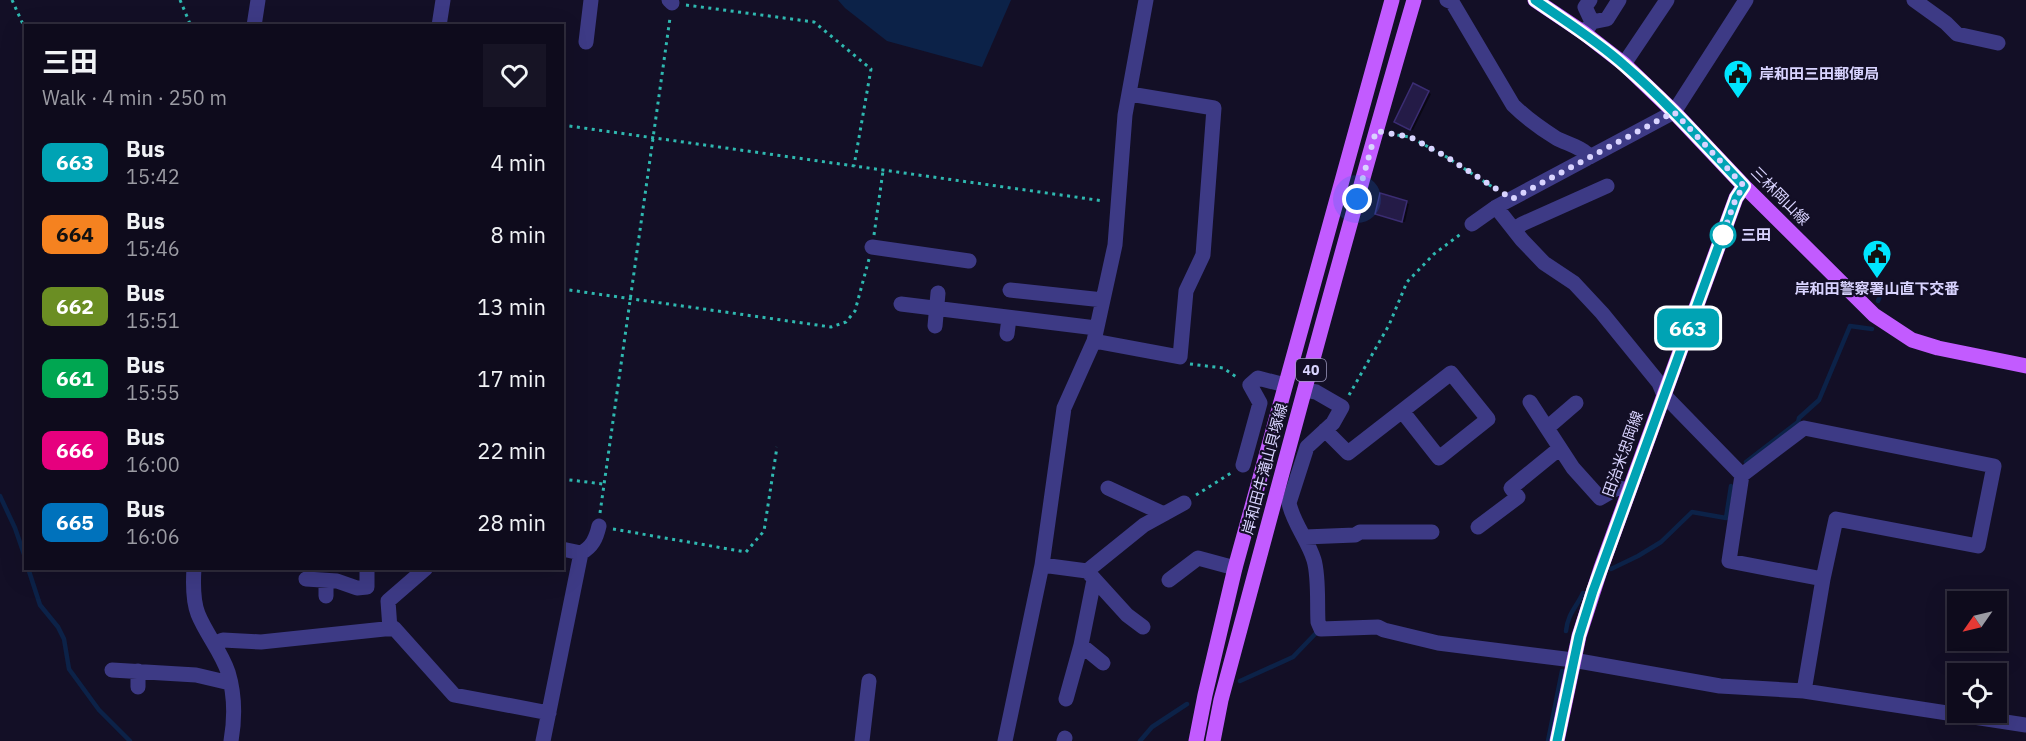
<!DOCTYPE html>
<html lang="en">
<head>
<meta charset="utf-8">
<style>
  body { margin:0; font-family:"IBM Plex Sans","Noto Sans JP",sans-serif; background:#171425; color:#f1f3f6; height:100vh; display:flex; flex-direction:column; font-size:22px; white-space:nowrap }
  * { box-sizing:border-box; margin:0 }
  p { font-size:20px; color:#9b9ba3 }
  .icon { flex:none; width:33px; height:33px; fill:none; stroke:currentColor; stroke-width:2; stroke-linecap:round; stroke-linejoin:round }
  .map { position:relative; flex:1; overflow:hidden }
  .sheet { position:absolute; left:24px; top:24px; width:540px; height:546px; display:flex; flex-direction:column; background:#0e0b1c; border-radius:0px; box-shadow:0 6px 24px #0002,0 0 0 2px #2e2b3b }
  .sheet>* { flex:none }
  .badge { padding:0 12px; border-radius:9px; font-size:21px; line-height:39px }
  .needle { width:39px; rotate:236deg }
  .fabs { position:absolute; left:1947px; top:591px; display:grid; gap:12px }
  .fabs a { display:grid; place-items:center; width:60px; height:60px; border-radius:0px; background:#0e0b1c; box-shadow:0 6px 24px #0002,0 0 0 2px #2e2b3b; font-size:30px }
  .you { position:absolute; width:30px; height:30px; margin:-15px; border:4px solid #fff; border-radius:50%; background:#1a73e8; box-shadow:0 0 0 9px #1a73e833 }
  .map>.badge { position:absolute; translate:-50% -50%; box-shadow:0 0 0 3px #fff }
  .round { display:grid; place-items:center; flex:none; width:63px; height:63px; border-radius:0px; background:#171425 }
  .overview { display:flex; align-items:center; justify-content:space-between; height:102px; padding:0 18px }
  h1 { font-size:28px; font-weight:700; line-height:45px }
  ul { padding:0; list-style:none }
  li { display:flex; align-items:center; gap:18px; height:72px; padding:0 18px }
  li div { flex:1 }
  li b { display:block; font-size:22px }
  li em { font-style:normal }
  li .badge { min-width:66px; font-weight:700; text-align:center }
  .map>svg:first-child { display:block }
</style>
</head>
<body>
<div class="map">
<svg width="2026" height="741" viewBox="0 0 2026 741">
  <rect width="100%" height="100%" fill="#130f26"/>
  <path fill="#0c2248" d="M838,0H1011L982,67L887,41L845,8Z"/>
  <path fill="#0007" d="M1413,85L1431,94L1413,130L1395,121Z
    M1381,195L1409,204L1405,222L1379,215Z"/>
  <g fill="none" stroke-linecap="round" stroke-linejoin="round">
    <path stroke="#0c2248" stroke-width="4.5" d="M1878,301L1881,293
      M1746,462L1798,422L1799,418L1819,400L1850,326L1872,329
      M0,496L15,528L26,560
      M28,568L40,605L58,627L64,639L69,669L99,710L130,741
      M1611,569L1638,556L1661,542L1692,512L1726,518L1731,486
      M1566,631C1568,613 1576,608 1583,593
      M1240,681L1293,657L1317,632
      M1140,741L1152,727L1187,704
      M1548,741L1562,671"/>
  </g>
  <path fill="#241b47" stroke="#3b2d73" stroke-width="1.5" d="M1413,83L1429,91L1410,130L1394,122Z
    M1380,193L1407,201L1402,222L1375,214Z"/>
  <g fill="none" stroke-linecap="round" stroke-linejoin="round">
    <path stroke="#2fb8b0" stroke-width="3" stroke-dasharray="3 4.5" stroke-linecap="butt" d="M12,0L26,31
      M180,0L191,26
      M686,5L814,22L871,69L854,166
      M562,125L1104,201
      M1390,134L1410,137L1445,156L1497,190
      M874,235L883,171
      M562,289L831,327L846,322L855,311L869,259
      M1190,364L1223,368L1238,378
      M1349,395L1389,325L1407,282L1434,254L1462,233
      M562,479L603,484
      M1196,495L1231,473
      M600,513L670,18
      M613,529L746,552L764,531L777,447"/>
    <path stroke="#3d3a85" stroke-width="15" d="M669,0L672,3
      M1447,0L1452,2L1513,105C1526,118 1540,128 1556,138C1567,144 1582,147 1590,157
      M1590,0L1585,7L1592,22
      M1914,0L1946,23L1957,34L1998,43
      M254,26L258,0
      M439,26L443,0
      M1584,33L1592,22L1607,19L1619,0
      M586,42L591,0
      M1624,64L1667,0
      M1496,207L1522,240L1544,263L1574,283L1602,313L1659,383L1664,395L1742,475
      M1472,224L1496,207L1674,112L1746,0
      M1514,230L1522,224L1607,186
      M872,247L969,261
      M1010,290L1103,300
      M901,304L1096,328
      M935,326L938,293
      M1007,334L1009,318
      M1094,341L1180,357L1186,291L1203,255L1214,108L1130,94
      M1305,390L1316,392L1342,407L1333,423L1307,447L1289,503C1293,523 1308,540 1314,560C1319,577 1317,604 1318,622L1321,629L1378,627L1384,630L1438,643L1573,660L1720,686L1804,691L2026,725
      M1530,402L1573,468L1600,498L1617,488L1629,490
      M1547,428L1576,403
      M1325,430L1348,453L1451,373L1488,419L1439,458L1402,411
      M1243,465L1260,403L1250,385L1258,378L1285,385
      M1108,488L1164,514
      M1478,527L1518,497L1511,488L1560,448
      M1305,537L1355,535L1360,532H1432
      M562,549L581,553C592,547 596,539 599,526
      M1042,565L1087,571L1127,615L1143,627
      M194,568C193,583 193,601 198,614C206,634 221,651 228,672C235,695 235,718 231,741
      M1087,571L1144,525L1184,503
      M306,579L337,581L357,588L367,587V568
      M1169,580L1198,558L1235,568
      M326,596V581
      M390,629L388,601L426,568
      M215,643L223,640L261,642L394,628L454,695L549,713
      M1081,645L1103,663
      M112,670L196,675L230,683
      M138,687V671
      M1804,691L1823,579L1836,519L1978,546L1994,466L1804,428L1742,475L1729,561L1823,579
      M1066,699L1081,645L1094,580
      M543,741L581,553
      M862,741L869,681
      M1005,741L1042,565L1064,408L1094,341L1115,245L1125,115L1146,0
      M1064,741L1065,738"/>
    <path stroke="#c25bff" stroke-width="15" d="M1535,0L1584,33L1624,64L1674,112L1744,186L1874,315L1912,340L1938,348L2026,366
      M1196,741L1205,695L1235,568L1392,0
      M1213,741L1221,700C1284,466 1346,232 1414,0
      M1557,741L1579,636L1601,568L1736,198L1744,186"/>
  </g>
  <g fill="none" stroke-linecap="round" stroke-linejoin="round">
    <g stroke="#fff" stroke-width="14">
      <path id="line" d="M1535,0C1565,21 1596,40 1624,65C1667,102 1705,145 1744,186L1736,198L1593,591L1579,636L1557,741"/>
    </g>
    <use href="#line" stroke="#00a3b4" stroke-width="9"/>
    <path stroke="#d9d4ff" stroke-width="6" stroke-dasharray="0 10.8" d="M1357,199L1376,131L1410,137L1445,156L1512,199L1674,112L1744,186L1736,198L1722,237L1723,235"/>
  </g>
  <defs>
    <g id="civic-pin" transform="scale(1.5)"><path d="M0 17L-7.5 6A9.5 9.5 0 1 1 7.5 6Z" fill="#00e5ff" stroke="#130f26"/><path d="M-.6-6.5H3V-4.5H.6V-3L4-1V1h2V6H-6V1h2V-1L-.6-3ZM-1.2 2.5V6h2.4V2.5Z" fill="#111"/></g>
  </defs>
  <g fill-rule="evenodd">
    <use href="#civic-pin" x="1738" y="74"/>
    <use href="#civic-pin" x="1877" y="254"/>
  </g>
  <circle fill="#fff" stroke="#00a3b4" stroke-width="3" cx="1723" cy="235" r="12"/>
  <g text-anchor="middle" stroke-width="4.5" stroke-linejoin="round" paint-order="stroke">
    <rect fill="#130f26" stroke="#9e99be" stroke-width="1.5" x="1296" y="359" width="30" height="22" rx="4.5"/>
    <g font-size="14" font-weight="bold" fill="#d9d4ff">
      <text x="1311" y="375">40</text>
    </g>
    <g font-size="15" font-weight="bold" fill="#d9d4ff" stroke="#130f26" text-anchor="start">
      <text x="1759" y="79">岸和田三田郵便局</text>
      <text x="1877" y="294" text-anchor="middle">岸和田警察署山直下交番</text>
    </g>
    <g font-size="15" fill="#d9d4ff" stroke="#130f26">
      <text transform="translate(1780 196) rotate(45)" y="5">三林岡山線</text>
      <text transform="translate(1623 454) rotate(-70)" y="5">田治米忠岡線</text>
      <text transform="translate(1265 469) rotate(-75)" y="5">岸和田牛滝山貝塚線</text>
    </g>
    <g font-size="15" font-weight="bold" fill="#d9d4ff" stroke="#130f26" text-anchor="start">
      <text x="1741" y="240">三田</text>
    </g>
  </g>
</svg>
<div class="fabs">
<a><svg class="needle" viewBox="-14 -14 28 28"><path d="M0-13l5 13h-10z" fill="#e53935"/><path d="M0 13l5-13h-10z" fill="#9b9ba3"/></svg></a>
<a><svg class="icon" aria-label="locate" viewBox="0 0 24 24"><circle cx="12" cy="12" r="6"/><path d="M12 2v4M12 18v4M2 12h4M18 12h4"/></svg></a>
</div>
<div class="you" style="left:1357px;top:199px"></div>
<b class="badge" style="left:1688px;top:328px;background:#00a3b4;color:#fff">663</b>
<section class="sheet">
<div class="overview"><div><h1>三田</h1><p>Walk · 4 min · 250 m</p></div><a class="round"><svg class="icon" aria-label="heart" viewBox="0 0 24 24"><path d="M12 20l-8-8c-3-5 5-10 8-4 3-6 11-1 8 4z"/></svg></a></div>
<ul>
<li><span class="badge" style="background:#00a3b4;color:#fff">663</span><div><b>Bus</b><p>15:42</p></div><em>4 min</em></li>
<li><span class="badge" style="background:#f58220;color:#111">664</span><div><b>Bus</b><p>15:46</p></div><em>8 min</em></li>
<li><span class="badge" style="background:#6b8e23;color:#fff">662</span><div><b>Bus</b><p>15:51</p></div><em>13 min</em></li>
<li><span class="badge" style="background:#00a651;color:#fff">661</span><div><b>Bus</b><p>15:55</p></div><em>17 min</em></li>
<li><span class="badge" style="background:#e6007e;color:#fff">666</span><div><b>Bus</b><p>16:00</p></div><em>22 min</em></li>
<li><span class="badge" style="background:#0072bc;color:#fff">665</span><div><b>Bus</b><p>16:06</p></div><em>28 min</em></li>
</ul>
</section>
</div>
</body>
</html>
